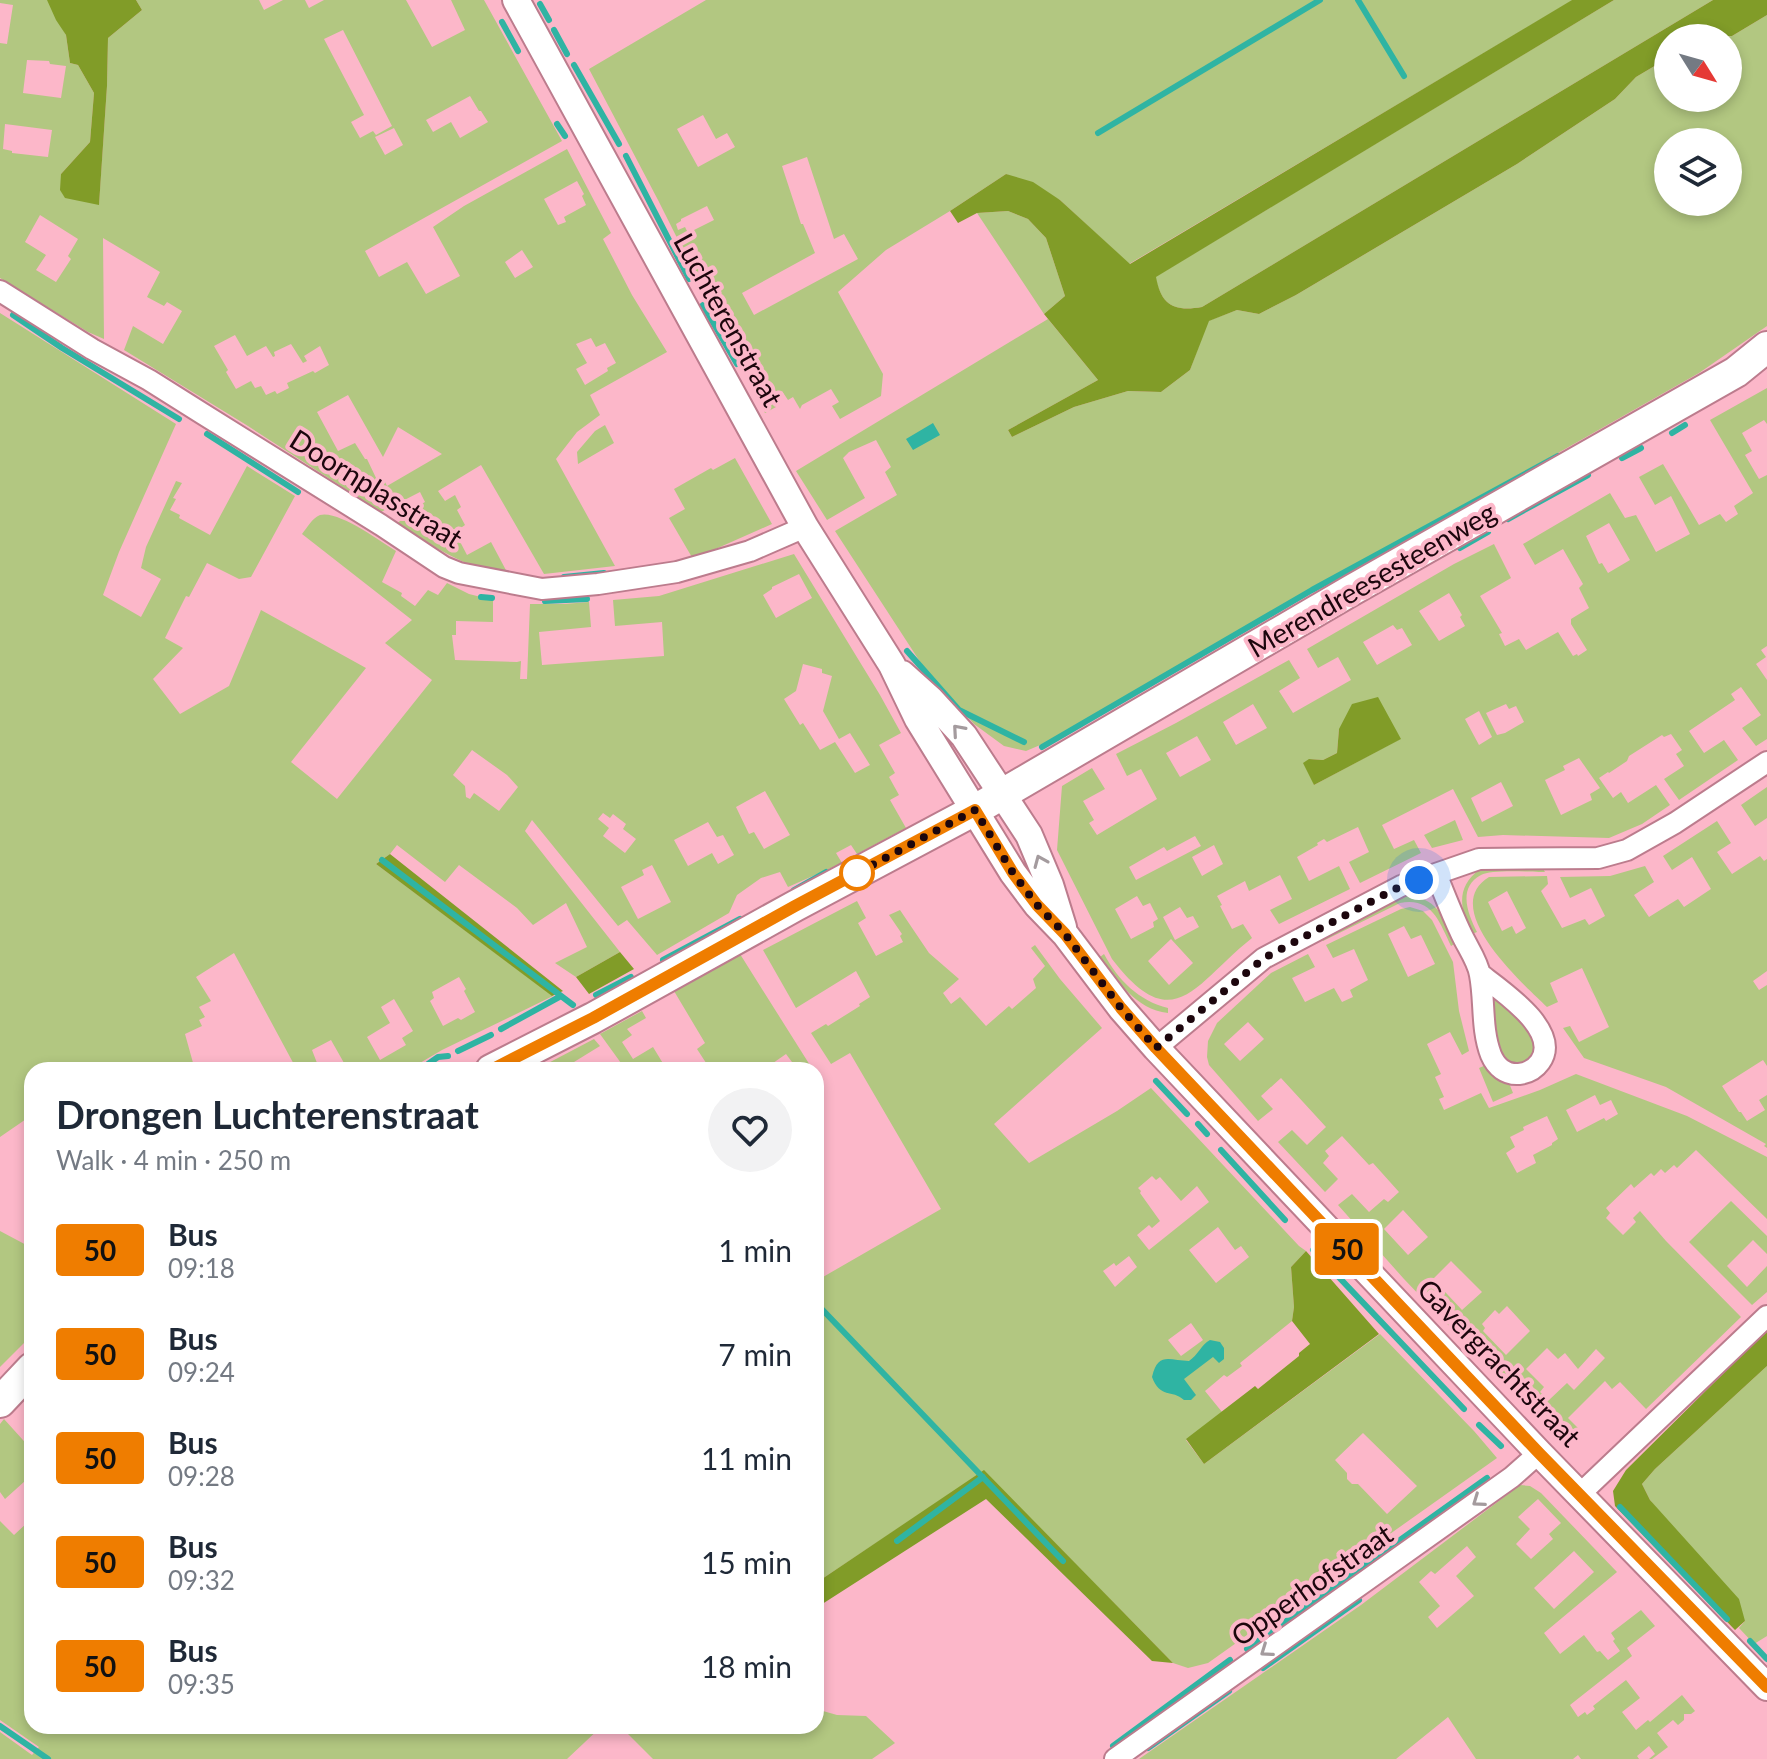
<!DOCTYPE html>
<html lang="en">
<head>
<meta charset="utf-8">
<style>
  body { margin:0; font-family:Lato,sans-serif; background:#f2f2f3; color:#1f2937; height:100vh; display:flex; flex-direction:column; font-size:30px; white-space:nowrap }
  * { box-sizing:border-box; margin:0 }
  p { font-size:26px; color:#747a83 }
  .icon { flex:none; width:44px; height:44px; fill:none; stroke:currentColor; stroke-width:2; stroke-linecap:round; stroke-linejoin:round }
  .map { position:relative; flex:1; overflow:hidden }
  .drawer { position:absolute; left:24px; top:1062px; width:800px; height:672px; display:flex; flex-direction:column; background:#fff; border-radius:24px; box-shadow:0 4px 12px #0003 }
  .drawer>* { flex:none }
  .badge { padding:0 16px; border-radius:6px; font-size:28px; line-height:52px }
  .needle { width:52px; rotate:127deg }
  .tools { position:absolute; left:1654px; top:24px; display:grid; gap:16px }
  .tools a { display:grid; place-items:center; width:88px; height:88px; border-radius:50%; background:#fff; box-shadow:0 4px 12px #0003; font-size:40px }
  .you { position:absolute; width:40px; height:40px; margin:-20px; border:6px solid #fff; border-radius:50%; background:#1a73e8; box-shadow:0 0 0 12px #1a73e833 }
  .map>.badge { position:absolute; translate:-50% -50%; box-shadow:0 0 0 4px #fff }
  .round { display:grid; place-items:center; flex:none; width:84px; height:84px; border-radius:42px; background:#f2f2f3 }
  .overview { display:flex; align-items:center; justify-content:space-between; height:136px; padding:0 32px }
  h1 { font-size:38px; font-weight:700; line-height:60px }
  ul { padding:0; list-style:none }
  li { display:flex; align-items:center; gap:24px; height:104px; padding:0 32px }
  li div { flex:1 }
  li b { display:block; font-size:30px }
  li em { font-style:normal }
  li .badge { min-width:88px; font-weight:700; text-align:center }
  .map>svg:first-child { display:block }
</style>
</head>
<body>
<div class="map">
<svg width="1767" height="1759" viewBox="0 0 1767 1759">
  <rect width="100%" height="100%" fill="#fcb7c9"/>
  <path fill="#b2c781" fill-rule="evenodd" d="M0,0H48L66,35L70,63L78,65L94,93L90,142L61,174L99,204L107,86L108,38L142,10L136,0H259L264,10L283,0H305L309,8L324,0H406L432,47L465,30L451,0H484L562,141L365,251L379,277L407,262L426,294L460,276L433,227L464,206L567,149L611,233L603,239L632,295L667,352L590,395L600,415L577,432L556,459L615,566L544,574L481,465L438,491L445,501L455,495L461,507L457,510L465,525L455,532L467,555L491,542L508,574C464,569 434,546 397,523L413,513L411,510L425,502L420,492L381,512L248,426L124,350L133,326L163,344L182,311L167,302L164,306L147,297L160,272L103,238L104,339L88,332L0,278V43L7,44L13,5L0,3ZM343,30L392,126L376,135L373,131L360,138L351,122L364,115L324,39ZM27,60L49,61L50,64L66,66L61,98L23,93ZM470,96L479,111H481L488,122L460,138L451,122L433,132L426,120ZM5,124L52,130L48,157L12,153V151L3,149ZM394,128L403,145L385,155L375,137ZM577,181L584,194L582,196L586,205L564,217L566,222L558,225L544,199ZM40,215L78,239L68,256L71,259L56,282L36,270L46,255L25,242ZM522,250L533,267L515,278L505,262ZM235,335L247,356L266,346L273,357L275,356L274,352L291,344L303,363L307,361L304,356L320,346L329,365L315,373L313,371L287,383L289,388L277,394L275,391L266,395L261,386L255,388L251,381L236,389L226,372L228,370L214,346ZM591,338L596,347L605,343L616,363L607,368L608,371L585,385L576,369L587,363L576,344ZM348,395L383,457L398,427L442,454L387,486L383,478L377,480L367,459H365L355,443L338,451L317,412Z
    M706,0H1573L1129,264L1060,200L1006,174L950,211L886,250L838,292L883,374L881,396L840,419L832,406L839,402L831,389L802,405L800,409L793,397L788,400L782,391L771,397L776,407L765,413L658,200L589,69ZM703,115L716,139L727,133L735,147L698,167L677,129ZM807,157L834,239L844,234L858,259L754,315L742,293L815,253L803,224H801L782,166ZM707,206L714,220L688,233L685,227L678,230L676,224L681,221V219Z
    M1614,0H1713L1202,307C1173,312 1162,305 1155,277Z
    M1767,15V326L1699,373L1052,740L1026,751L1004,746L974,724L928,674L835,531L897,495L885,472L891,467L876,440L849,452L843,458L865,498L827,520L796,471L1048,319L1098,380L1008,430L1012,437L1074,407L1128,391L1161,392L1190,370L1208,321L1237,310L1259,314L1296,295L1517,164L1615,99L1636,77L1668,58V98H1728V38H1702L1732,36ZM1668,142H1728V202H1668Z
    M1008,211L1028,219L1046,238L1065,296L1044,314L977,213Z
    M0,313L176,424L119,552L103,595L141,617L161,579L141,568L146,547L176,481L182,483L173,498L176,499L170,510L180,515L179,518L210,535L247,466L295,496L251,577L239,579L207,563L189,597L186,596L165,638L183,648L153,679L180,714L229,686L261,610L366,668L291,762L337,799L432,680L385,643L412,620L302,534C307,528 312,518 320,515C338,510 380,541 396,551L382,582L402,593L401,596L415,606L428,590L438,595L447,583L469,594L493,600V622L456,621V635H452L455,660L517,662L521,661L520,679H527L530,604H564L589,602L591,627L539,632L542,665L664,656L662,622L615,626L613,600L659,596L794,554L880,695L901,733L879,745L895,773L889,777L899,795L890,800L906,828L857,854L851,845L836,853L842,863L788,887L780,872L761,878L737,895L729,913L657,955L627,920L618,926L532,820L525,831L620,952L576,977L555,963L587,947L566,903L533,925L517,908L459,865L445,882L397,845L390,854L376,864L553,996L442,1050L408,1070H348L331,1040L312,1050L317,1063L309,1067L310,1070H297L234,953L196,977L211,1001L199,1007L205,1017L199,1020L202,1026L185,1034L195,1070H32V1115L0,1137ZM799,574L812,598L776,618L763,595L772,589V587ZM803,664L822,669V673L832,676L823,711L839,739L850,733L870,765L855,773L835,742L820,750L803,723L800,725L784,699L796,691ZM472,750L507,775L518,787L499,811L474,793L470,799L466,797L465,786L453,775ZM765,791L790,835L764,849L754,832L749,834L736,807ZM603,813L610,818L613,814L626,824L623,829L636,839L625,853L603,836L609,828L598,819ZM708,822L717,837L723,835L734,855L718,864L712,853L688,866L674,840ZM652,865L671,902L638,919L621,887L644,875L642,870ZM459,977L466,989L464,991L475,1012L461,1020L458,1018L443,1026L430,1001L434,998L432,992ZM394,999L413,1031L402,1038L406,1045L380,1060L367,1037L390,1023L381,1007Z
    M1767,388V424L1764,420L1742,433L1752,451L1745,455L1759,479L1767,475V646L1761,650L1766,657L1756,664L1767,680V739L1756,746L1742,728L1761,715L1741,687L1731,694L1735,700L1689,731L1704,753L1724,740L1738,760L1679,800L1664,779L1684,766L1676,754L1682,750L1671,734L1664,737L1662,735L1629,756L1627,761L1609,773L1608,772L1599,778L1613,798L1621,792L1628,803L1656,785L1670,805L1642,824L1609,838L1503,835L1478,837L1453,789L1382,825L1394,849L1414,840L1421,853L1360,883L1349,862L1369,852L1358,827L1327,842L1324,839L1317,843L1318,845L1297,857L1309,881L1339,866L1350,889L1279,924L1270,910L1292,899L1280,875L1249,891L1245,881L1217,896L1222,905L1220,906L1232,929L1243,924L1252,938C1195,983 1174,1040 1112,959L1057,850L1062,786L1092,768L1105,789L1083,801L1094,820L1089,823L1097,835L1157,799L1141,769L1127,776L1116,754L1176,723L1289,660L1300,678L1279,691L1293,713L1351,680L1338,657L1318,668L1307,649L1454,564L1494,544L1511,578L1480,596L1502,633L1499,634L1505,646L1519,639L1526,650L1558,632L1573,656L1577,654L1578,656L1587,650L1571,624V619L1589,608L1579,588L1583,584L1563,549L1535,565L1523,544L1610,493L1625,518L1636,515L1656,552L1690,534L1671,496L1655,505L1639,477L1663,464L1699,525L1720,514L1726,522L1738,514L1734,506L1753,493L1710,420ZM1609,523L1630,560L1608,573L1602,563L1599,564L1586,536ZM1449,593L1462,615L1460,617L1465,626L1439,641L1419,611ZM1393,625L1397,630L1402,628L1412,645L1377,665L1363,642ZM1253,704L1267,728L1236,745L1223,722ZM1506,704L1509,709L1516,706L1524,722L1505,733L1497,735L1486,713ZM1479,711L1492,737L1479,745L1465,719ZM1339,729L1400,739L1314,785L1309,759L1323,760L1337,753ZM1197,736L1211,760L1180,777L1166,753ZM1579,758L1600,788L1590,794L1592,800L1561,815L1545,780L1565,770L1563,766ZM1501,782L1513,806L1482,822L1471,798ZM1195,836L1201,846L1136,880L1129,867L1164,847L1167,851ZM1214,845L1223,864L1202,876L1192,857ZM1137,896L1143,906L1150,903L1158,919L1153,922L1154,927L1131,939L1115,909ZM1180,907L1187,918L1193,916L1199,927L1175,940L1163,917ZM1171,939L1193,963L1169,985L1148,961Z
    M605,425L614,443L578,464L577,452L595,431Z
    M735,458L772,524L693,559L669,518L685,509L674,489L711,468L713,470Z
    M1767,787V818L1755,826L1741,805Z
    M1455,820L1463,840L1432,848L1424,835Z
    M1717,821L1731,843L1717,852L1732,874L1760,856L1764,861L1767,859V971L1753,981L1759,990L1767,985V1066L1763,1060L1722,1086L1739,1112H1741L1747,1121L1765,1110L1759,1100L1767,1095V1148L1764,1146L1766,1144L1666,1087L1584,1058L1563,1028L1570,1026L1579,1042L1609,1027L1582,968L1550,983L1558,1002L1547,1007C1522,983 1438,908 1489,877L1547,876L1548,884L1541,891L1562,928L1585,919L1589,925L1605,916L1591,888L1570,898L1560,877L1610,876L1645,866L1654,882L1634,895L1649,917L1678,899L1684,907L1711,889L1692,857L1672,870L1663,856ZM1507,891L1526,928L1516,934L1512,926L1502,931L1488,902Z
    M1542,867L1545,872C1531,872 1491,869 1481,875C1457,888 1468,914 1477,932L1472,934C1460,909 1455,888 1480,869Z
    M1403,896C1438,896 1442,916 1456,943L1451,946C1439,921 1432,897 1400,903L1323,941L1320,936Z
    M857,901L866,918L858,923L876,956L903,942L900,936L902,934L889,915L900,910L929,953L959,979L943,993L951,1004L960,997L986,1026L1009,1006L1012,1009L1036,988L1033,979L1045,966L1031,948L1035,945L1060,979L1102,1028L994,1124L1029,1163L1117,1111L1151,1088L1299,1246L1306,1251L1291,1267L1294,1307L1292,1321L1240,1363L1242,1366L1227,1377L1224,1375L1205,1391L1222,1412L1186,1440L1204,1464L1380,1334L1474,1431L1497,1458L1208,1663L1188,1668L1173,1663L984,1471L816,1583V1281L941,1209L850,1053L831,1064L811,1033L826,1024L828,1026L860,1006L859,1004L870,997L856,971L796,1008L763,950ZM1152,1176L1156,1180L1160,1177L1181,1201L1197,1186L1209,1202L1149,1250L1137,1235L1149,1225L1152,1228L1160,1221L1140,1193L1141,1191L1138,1188ZM1218,1227L1235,1250L1241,1246L1249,1257L1216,1283L1189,1250ZM1129,1256L1137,1267L1115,1287L1103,1271L1114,1263L1116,1266ZM1191,1323L1203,1340L1181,1356L1168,1340ZM1363,1433L1417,1486L1387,1514L1358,1484H1352L1347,1479V1473L1335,1460Z
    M1410,907L1423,911L1432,920L1453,962L1459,1011L1469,1051L1462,1055L1450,1032L1427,1044L1441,1074L1435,1077L1444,1097L1439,1099L1444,1110L1481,1093L1489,1108L1540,1090L1576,1074L1687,1116L1767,1157V1219L1696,1150L1677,1168L1674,1165L1665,1173L1661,1169L1654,1176L1651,1173L1634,1188L1631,1184L1606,1208L1610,1213L1606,1218L1623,1235L1636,1222L1633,1218L1640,1211L1666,1241L1741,1317L1646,1409L1620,1382L1612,1389L1605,1381L1568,1418L1579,1429L1562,1444L1404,1279L1338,1205L1352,1194L1369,1212L1384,1199L1388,1202L1399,1192L1373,1163L1369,1165L1342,1136L1325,1151L1329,1156L1323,1163L1338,1179L1325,1192L1278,1142L1292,1130L1307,1145L1326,1127L1281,1078L1261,1096L1273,1109L1258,1121L1209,1065L1207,1057L1208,1041L1217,1023L1271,973L1308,954L1315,967L1292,978L1305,1002L1334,988L1342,1002L1353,997L1350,990L1368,980L1354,949L1333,958L1326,945L1401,909ZM1404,926L1411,939L1421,935L1435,964L1408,977L1388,934ZM1248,1022L1264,1039L1240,1061L1224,1044ZM1595,1095L1600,1105L1611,1100L1618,1114L1606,1121L1604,1118L1577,1132L1566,1110ZM1547,1116L1558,1139L1552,1143V1145L1533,1155L1536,1163L1517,1173L1506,1153L1515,1147L1510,1137L1524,1130L1523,1127ZM1403,1210L1428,1237L1408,1255L1384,1229ZM1451,1261L1482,1292L1462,1310L1433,1279ZM1507,1306L1530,1331L1506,1355L1483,1331L1485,1328L1482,1324L1495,1310L1499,1314ZM1547,1348L1558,1359L1565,1353L1578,1369L1596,1349L1605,1358L1574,1390L1567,1383L1549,1400L1540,1392L1544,1387L1526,1369Z
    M740,954L813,1070H798L786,1054L763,1070H709L710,1069L697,1049L705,1043L674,991Z
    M1104,954C1118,980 1139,1001 1168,1008V1013C1135,1009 1118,981 1100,957Z
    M1497,998L1533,1036L1537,1052L1523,1067L1507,1062L1500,1052L1492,1001Z
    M642,1011L646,1018L627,1029L632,1035L622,1042L633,1059L653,1047L667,1070H626L600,1034Z
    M594,1039L600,1046L574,1062L575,1065L567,1070H535Z
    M1486,1065L1496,1077L1509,1083L1513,1093L1493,1102L1479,1068Z
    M1731,1201L1767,1236V1254L1753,1240L1727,1266L1747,1287L1767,1266V1292L1752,1305L1689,1242Z
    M0,1231L32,1248V1335L0,1367Z
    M1767,1366V1636L1754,1644L1739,1628L1745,1621L1650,1500L1642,1484L1655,1469Z
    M4,1419L32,1450V1488L25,1481L5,1499L0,1492V1424Z
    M1520,1485L1530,1486L1541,1493L1617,1572L1544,1633L1560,1654L1584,1635L1597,1652L1600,1651L1608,1660L1620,1651L1613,1641L1615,1639L1611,1633L1641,1610L1655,1626L1627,1648L1632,1656L1570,1705L1578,1717L1585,1712L1587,1715L1595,1709L1593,1706L1626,1680L1640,1698L1622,1712L1636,1730L1648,1720L1650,1722L1682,1695L1695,1711L1691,1714H1684V1720L1678,1725L1673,1720L1657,1733L1668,1747L1652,1759H1649L1655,1754L1649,1746L1637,1756L1639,1759H1581L1578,1755L1573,1759H1476L1448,1717L1396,1759H1139L1361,1605ZM1538,1499L1561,1523L1549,1534L1553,1539L1531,1559L1516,1544L1530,1529L1518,1517ZM1467,1546L1476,1557L1456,1576L1474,1596L1437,1628L1428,1617L1440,1606L1419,1582L1431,1571L1435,1574ZM1574,1551L1594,1572L1554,1609L1534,1588Z
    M0,1521L14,1535L28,1522L32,1527V1726H602L567,1759H0V1732L32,1755L39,1747L0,1720Z
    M816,1709L837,1715L866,1716L895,1743L872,1759H653L620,1726H816Z"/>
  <path fill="#819c28" d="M47,0H136L142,10L108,38L107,86L99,205L65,198L60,190L61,174L90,142L94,93L78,65L70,63L66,35L56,20Z
    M1572,0H1614L1156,277C1161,305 1174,312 1202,307L1713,0H1767V15L1732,36L1668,38V58L1636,77L1615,99L1517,164L1296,295L1259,314L1237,310L1209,321L1190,370L1161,392L1128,391L1074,407L1012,437L1008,430L1098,380L1044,314L1065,296L1046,238L1028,219L1008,211L977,213L958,223L950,211L1006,174L1033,182L1060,200L1130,264Z
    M1378,697L1401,739L1314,785L1303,763L1309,759L1323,760L1337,753L1339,729L1352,704Z
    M390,854L563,991L552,996L376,864Z
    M620,952L634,969L589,994L576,977Z
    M1306,1251L1379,1334L1204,1464L1186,1439L1255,1386L1258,1389L1299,1356V1353L1310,1344L1292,1321L1294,1307L1291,1267Z
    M1767,1330V1366L1655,1469L1642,1484L1650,1500L1739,1599L1745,1621L1735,1630L1615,1506L1613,1491L1626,1470Z
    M984,1470L1173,1663L1152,1661L986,1499L816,1608V1583Z"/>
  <path fill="#2fb4a3" d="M933,423L940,435L913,450L906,439Z
    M1210,1340L1220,1342L1224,1348V1359L1219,1363L1213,1357L1184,1379L1196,1395L1191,1400H1184C1172,1389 1160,1399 1152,1377C1158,1351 1170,1361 1189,1361C1198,1355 1201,1345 1210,1340Z"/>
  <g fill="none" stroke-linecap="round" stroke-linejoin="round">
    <path stroke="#2fb4a3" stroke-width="6" d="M1358,0L1404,76
      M540,4L549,20
      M502,22L518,51
      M554,30L567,54
      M574,65L619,144
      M557,124L565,136
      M1098,133L1320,0
      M626,156L689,279
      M703,305L737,364
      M13,315L62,348L179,419
      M1672,433L1685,425
      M207,434L298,492
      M1622,458L1641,448
      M1508,519L1588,475
      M1460,548L1488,532
      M564,577L604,573
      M481,597L492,598
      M545,601L587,599
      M907,651L959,710L1024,742
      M1042,747L1312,590L1558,456
      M382,860L573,1005
      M794,890L826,872
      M663,960L740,919
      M596,995L631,977
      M501,1029L561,996
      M458,1051L491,1035
      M428,1064L438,1057L448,1056
      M1156,1081L1187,1114
      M1198,1124L1207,1134
      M1221,1150L1285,1220
      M1313,1250L1464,1409
      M816,1303L1063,1561
      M1479,1425L1501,1446
      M1620,1507L1727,1619
      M897,1541L983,1477
      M1750,1641L1767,1659
      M1247,1649L1487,1478
      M1263,1668L1359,1600
      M0,1726L48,1759
      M1113,1746L1230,1660
      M1148,1748L1229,1691"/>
    <g stroke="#bc7c8d" stroke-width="24">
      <path id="minor" d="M0,291L92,349L149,380L203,414L381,525L444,567L459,573L542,589L598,584L677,572L750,551L805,527
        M1436,874C1444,893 1451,912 1460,931C1466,945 1478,961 1480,975C1485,1001 1481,1029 1491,1055C1496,1067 1506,1075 1519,1074C1528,1073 1535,1069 1540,1062C1562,1031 1502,991 1480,974
        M1156,1048L1264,958L1401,886L1479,859L1598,858L1627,850L1675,823L1767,762
        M1580,1494L1767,1316
        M1115,1759L1512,1477L1539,1453"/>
    </g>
    <g stroke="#bc7c8d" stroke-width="30">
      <path id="tertiary" d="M516,0L805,527L892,665L918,719L1013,873L1037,905L1065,934L1121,1008L1156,1048L1539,1453L1767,1687
        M902,674L931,700L964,736L1029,835L1050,885L1063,927"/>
    </g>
    <g stroke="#bc7c8d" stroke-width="34">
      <path id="secondary" d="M491,1070L593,1018L795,906L975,810L1352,590L1736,372L1767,347
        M0,1402L32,1368"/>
    </g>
    <use href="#minor" stroke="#fff" stroke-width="20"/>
    <use href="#tertiary" stroke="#fff" stroke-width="26"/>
    <use href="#secondary" stroke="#fff" stroke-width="30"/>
  </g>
  <defs><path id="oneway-chevron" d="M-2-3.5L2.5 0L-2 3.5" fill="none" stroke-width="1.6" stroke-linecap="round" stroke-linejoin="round" transform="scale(2)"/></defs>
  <g stroke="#a49b9e">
    <use href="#oneway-chevron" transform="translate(958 730) rotate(-131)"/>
    <use href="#oneway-chevron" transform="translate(1040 861) rotate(-113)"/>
    <use href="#oneway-chevron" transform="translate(1478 1501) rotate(145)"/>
    <use href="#oneway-chevron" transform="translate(1266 1651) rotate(145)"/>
  </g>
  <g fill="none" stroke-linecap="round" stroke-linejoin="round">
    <g stroke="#fff" stroke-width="18">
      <path id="line" d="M491,1070L593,1018L795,906L975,810L1013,873L1037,905L1065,934L1121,1008L1156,1048L1539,1453L1767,1687"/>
    </g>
    <use href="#line" stroke="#ef7d00" stroke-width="12"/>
    <path stroke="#1c060d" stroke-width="8" stroke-dasharray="0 14.4" d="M857,873L846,879L975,810L1013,873L1037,905L1065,934L1121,1008L1156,1048L1264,958L1401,886L1419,880"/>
  </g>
  <circle fill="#fff" stroke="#ef7d00" stroke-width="4" cx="857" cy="873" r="16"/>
  <g text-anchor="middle" stroke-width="8" stroke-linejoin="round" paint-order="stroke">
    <g font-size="28" fill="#1c060d" stroke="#fcb7c9">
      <text transform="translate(728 320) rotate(61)" y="10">Luchterenstraat</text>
      <text transform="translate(376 489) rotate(32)" y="10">Doornplasstraat</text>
      <text transform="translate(1372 580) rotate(-30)" y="10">Merendreesesteenweg</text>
      <text transform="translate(1499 1363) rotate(46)" y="10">Gavergrachtstraat</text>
      <text transform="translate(1312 1585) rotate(-35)" y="10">Opperhofstraat</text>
    </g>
  </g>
</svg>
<div class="tools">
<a><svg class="needle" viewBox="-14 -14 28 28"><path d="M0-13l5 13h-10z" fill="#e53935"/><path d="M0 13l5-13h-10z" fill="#747a83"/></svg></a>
<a><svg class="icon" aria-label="layers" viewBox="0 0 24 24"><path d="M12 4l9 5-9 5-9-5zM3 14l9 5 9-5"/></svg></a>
</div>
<div class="you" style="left:1419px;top:880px"></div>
<b class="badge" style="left:1347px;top:1249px;background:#ef7d00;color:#111">50</b>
<section class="drawer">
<div class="overview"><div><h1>Drongen Luchterenstraat</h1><p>Walk · 4 min · 250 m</p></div><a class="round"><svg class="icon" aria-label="heart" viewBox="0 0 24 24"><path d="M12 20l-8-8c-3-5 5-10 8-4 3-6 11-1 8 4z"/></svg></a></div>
<ul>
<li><span class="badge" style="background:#ef7d00;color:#111">50</span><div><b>Bus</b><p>09:18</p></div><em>1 min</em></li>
<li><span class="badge" style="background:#ef7d00;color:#111">50</span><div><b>Bus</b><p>09:24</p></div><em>7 min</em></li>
<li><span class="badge" style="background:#ef7d00;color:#111">50</span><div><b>Bus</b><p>09:28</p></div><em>11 min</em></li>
<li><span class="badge" style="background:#ef7d00;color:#111">50</span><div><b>Bus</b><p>09:32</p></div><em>15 min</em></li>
<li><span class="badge" style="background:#ef7d00;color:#111">50</span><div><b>Bus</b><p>09:35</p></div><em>18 min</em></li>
</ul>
</section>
</div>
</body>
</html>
